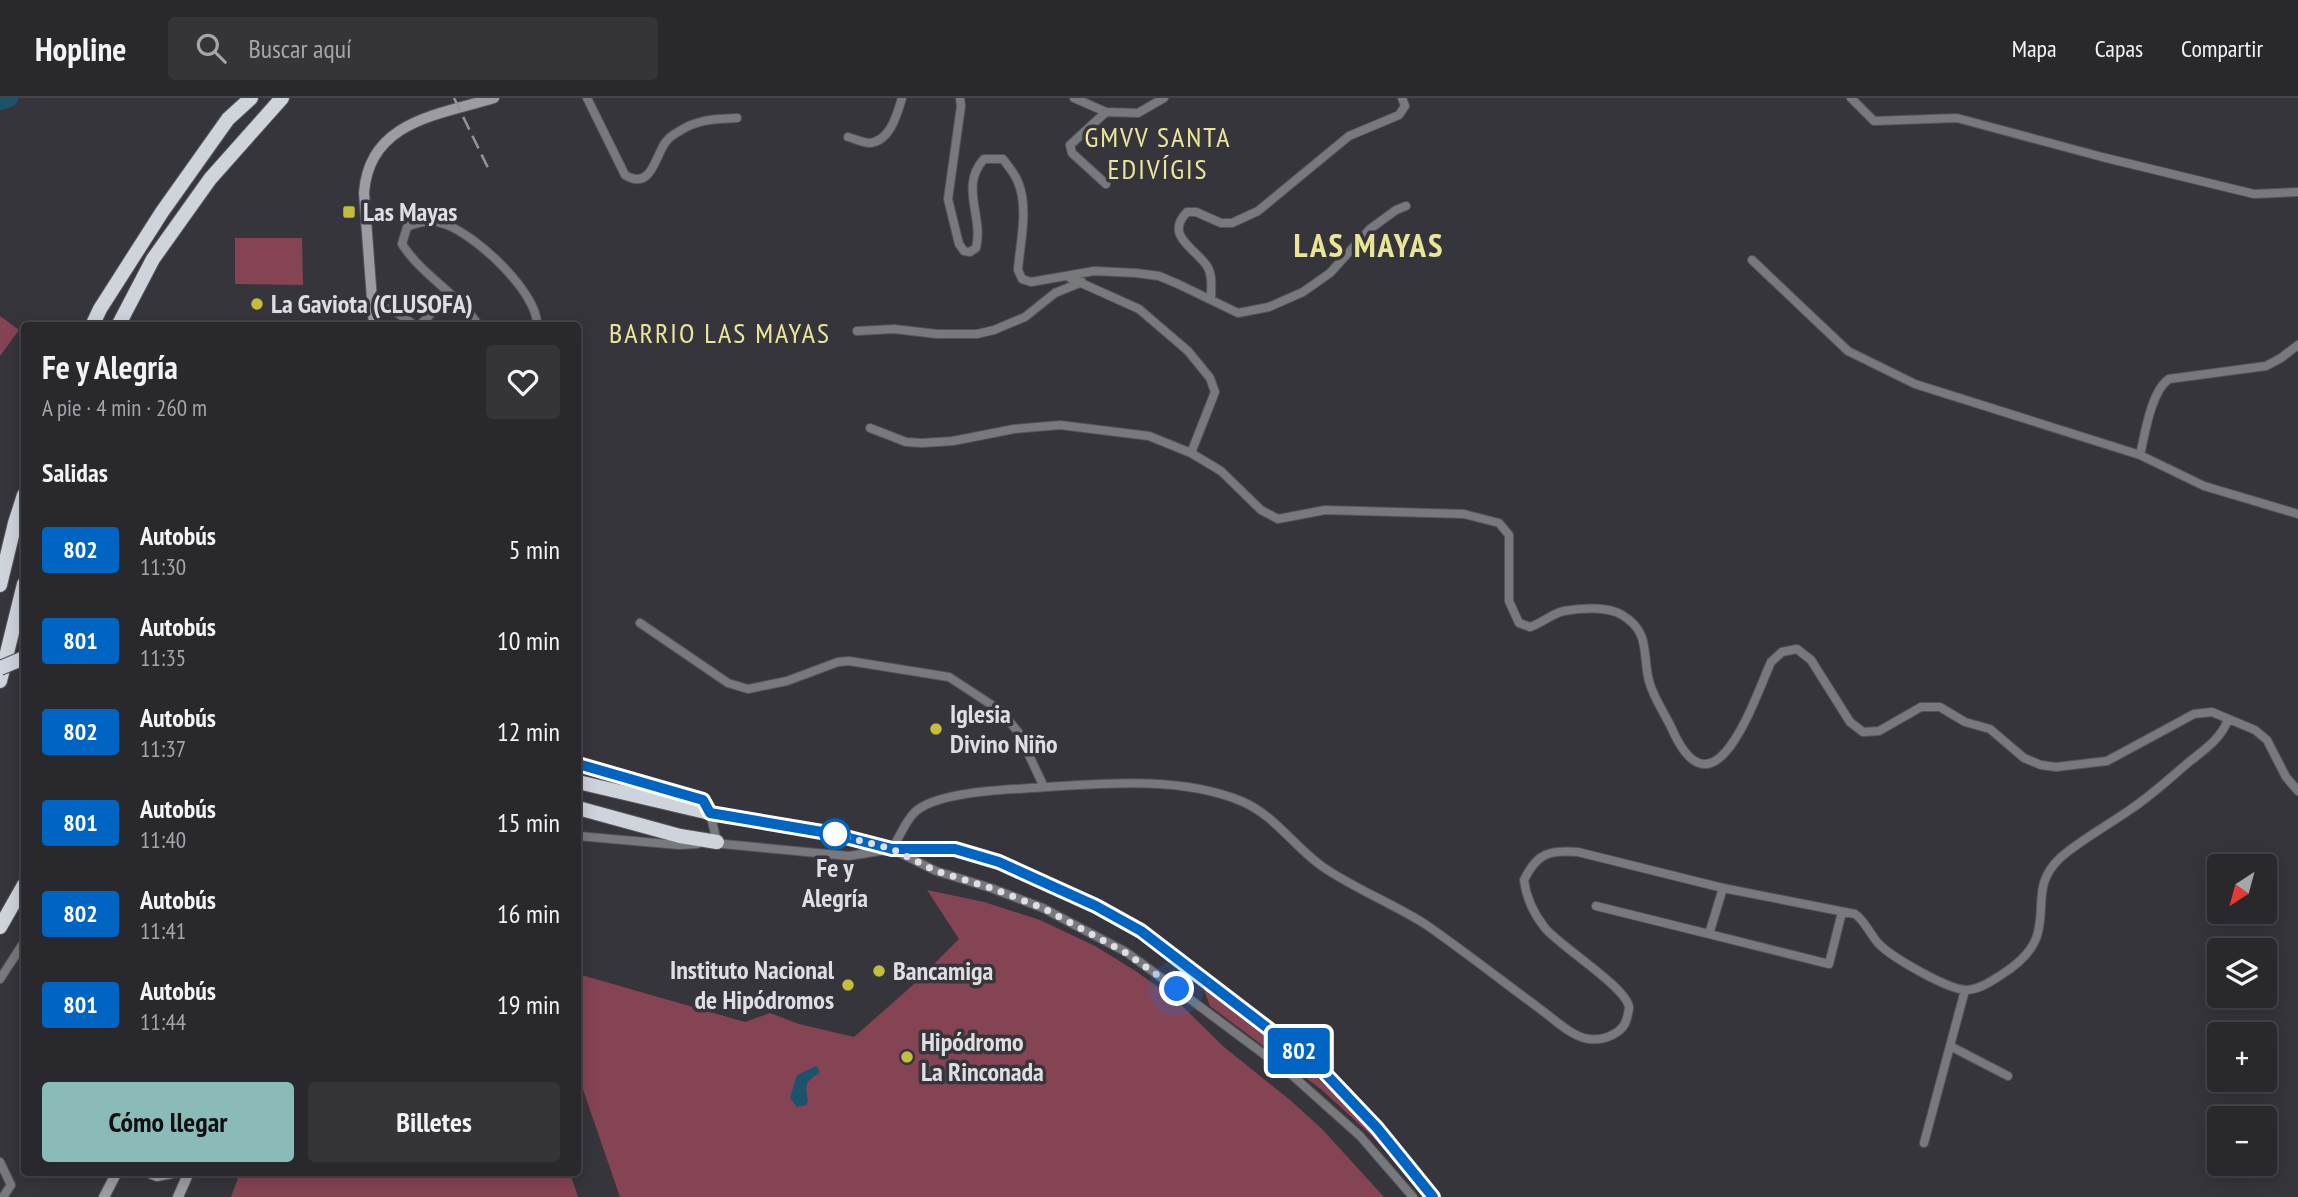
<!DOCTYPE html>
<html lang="es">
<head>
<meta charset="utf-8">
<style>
  body { margin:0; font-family:"PT Sans Narrow",sans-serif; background:#353439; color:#f1f3f6; height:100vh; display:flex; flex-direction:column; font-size:26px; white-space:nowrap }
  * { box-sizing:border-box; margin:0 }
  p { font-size:23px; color:#a5a6aa }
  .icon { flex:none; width:38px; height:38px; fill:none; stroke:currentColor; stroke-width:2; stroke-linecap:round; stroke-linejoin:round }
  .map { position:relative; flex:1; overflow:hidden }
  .drawer { position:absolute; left:21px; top:224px; width:560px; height:854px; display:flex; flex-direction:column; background:#29282d; border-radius:7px; box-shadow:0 4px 18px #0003,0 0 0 2px #454449 }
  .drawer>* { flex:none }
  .badge { padding:0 14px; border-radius:5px; font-size:24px; line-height:46px }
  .needle { width:46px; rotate:216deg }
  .controls { position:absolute; left:2207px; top:756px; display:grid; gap:14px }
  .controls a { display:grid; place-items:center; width:70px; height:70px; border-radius:7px; background:#29282d; box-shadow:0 4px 18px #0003,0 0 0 2px #454449; font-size:35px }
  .you { position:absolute; width:35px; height:35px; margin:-18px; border:5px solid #fff; border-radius:50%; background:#1a73e8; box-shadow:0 0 0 10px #1a73e833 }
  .map>.badge { position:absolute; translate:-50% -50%; box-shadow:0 0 0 4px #fff }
  h2 { padding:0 21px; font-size:26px; line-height:63px }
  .round { display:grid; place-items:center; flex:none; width:74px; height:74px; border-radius:7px; background:#353439 }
  .head { display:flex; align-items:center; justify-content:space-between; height:119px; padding:0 21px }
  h1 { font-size:33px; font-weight:700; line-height:52px }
  .button { display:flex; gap:14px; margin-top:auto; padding:14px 21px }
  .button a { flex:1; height:80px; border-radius:7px; background:#8bbbb9; color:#111; font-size:28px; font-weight:700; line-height:80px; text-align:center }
  .button a+a { background:#353439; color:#f1f3f6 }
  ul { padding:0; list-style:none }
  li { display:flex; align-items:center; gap:21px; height:91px; padding:0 21px }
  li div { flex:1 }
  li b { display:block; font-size:26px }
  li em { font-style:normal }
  li .badge { min-width:77px; font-weight:700; text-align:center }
  header { display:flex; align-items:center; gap:42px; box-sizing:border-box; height:98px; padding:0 35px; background:#29282d; border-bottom:2px solid #454449 }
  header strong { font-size:33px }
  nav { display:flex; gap:38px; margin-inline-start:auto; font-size:24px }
  .search { width:490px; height:63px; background:#353439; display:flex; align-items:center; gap:18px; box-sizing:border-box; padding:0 24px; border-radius:7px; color:#a5a6aa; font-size:26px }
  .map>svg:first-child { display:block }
</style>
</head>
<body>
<header>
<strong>Hopline</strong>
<div class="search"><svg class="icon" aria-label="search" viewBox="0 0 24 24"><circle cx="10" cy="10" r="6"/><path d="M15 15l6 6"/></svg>Buscar aquí</div>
<nav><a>Mapa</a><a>Capas</a><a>Compartir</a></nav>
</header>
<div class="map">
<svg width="2298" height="1099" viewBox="0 0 2298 1099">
  <rect width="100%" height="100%" fill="#37353c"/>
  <path fill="#854454" d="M235,140H302L303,187L235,186Z
    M0,218L19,232L0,258Z
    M927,792L984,804L1040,822L1095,848L1134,872L1174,900L1224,949L1290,1002L1322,1031L1384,1099H620L578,977V876L745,924L770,915L799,926L854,939L913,887L959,841Z
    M1203,889L1295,959L1354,1014L1421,1092L1372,1038L1322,992L1210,908Z
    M240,1075H570L578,1099H231Z"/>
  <path fill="#1c536c" d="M816,968L819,971V975C803,986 806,987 808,1003L806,1007L797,1009L790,1000L797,977Z"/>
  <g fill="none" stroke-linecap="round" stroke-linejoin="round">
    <path stroke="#1c536c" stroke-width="18" d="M0,3L9,0"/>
    <g stroke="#55535a" stroke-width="10">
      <path id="street" d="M587,0L625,77C651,93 655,59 665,45C668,41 674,36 678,34C697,21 715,21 737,20
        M960,0L961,8L948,101L959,146L964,153L970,154L976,150C984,119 959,88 984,61H1003C1008,68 1015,76 1018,84C1029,111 1020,144 1018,172L1022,181L1031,184L1094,173L1136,175L1159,178L1178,186L1238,215L1269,209L1303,194L1330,175L1370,131L1396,112L1406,108
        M1074,0L1106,14L1070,47L1072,55L1106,86
        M1851,0L1874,23L1957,20L2102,59L2254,96L2298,94
        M1106,14L1138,15L1164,0
        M848,39C855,41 864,45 870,45C891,42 897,16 902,0
        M1752,162L1848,253L1915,286L2140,357C2145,336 2151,293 2169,281L2266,268L2281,260L2298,247
        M1070,180L1139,211L1188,253L1210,280L1215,294L1191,355
        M1211,200C1211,190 1213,177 1207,168C1195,150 1164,138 1187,114H1196L1221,125H1232L1258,113L1349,38L1399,17L1405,8L1402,0
        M373,209L393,212L416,228
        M419,228L450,196
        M479,228C459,196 422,178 402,146L407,129C419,124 431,121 444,126C474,135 539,195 537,228
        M857,233L894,231L937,236H977L994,232L1025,219L1055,195L1082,184
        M870,330L906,344L922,345L953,343L1014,331L1060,327L1149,338L1191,355L1221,373L1261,412L1278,421L1325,412L1464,416L1499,425L1509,437V503L1519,525L1530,529C1542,525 1553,515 1564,513C1580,510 1608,508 1622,517C1651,534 1642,556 1649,583C1653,599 1665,616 1672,631C1714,726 1754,602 1771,564L1782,554L1797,551L1811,562L1850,624L1863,634L1879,633L1921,609H1940L1965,624L1990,631L2024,660L2041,667L2056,669L2107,663L2194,616L2212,614L2255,632L2267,642L2286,679L2298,693
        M2140,357L2204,388L2298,416
        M640,525L728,585L748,591L787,583L838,564L849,563L949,579L1001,613L1018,634L1044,689
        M578,738L679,747L697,746
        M717,744L710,715L834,736L892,751L936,773L991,790L1043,810L1073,826L1126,854L1155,875L1293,978L1360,1038L1413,1099
        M713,745L849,758L892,751H955L999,764L1050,785L1141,833L1321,971L1350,998L1378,1030L1433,1099
        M892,751C899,740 905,724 914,715C934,694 1003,692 1031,690C1099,686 1177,677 1241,703C1275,717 1294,749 1323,769C1355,791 1392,805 1425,826C1464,853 1502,883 1540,911C1554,921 1572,939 1589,941C1604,943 1624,935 1627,920C1628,916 1629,913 1629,909C1626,889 1561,849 1545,830C1534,816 1526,799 1524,782C1537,755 1549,752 1578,754L1723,790L1855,816C1865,823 1870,836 1878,845C1891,859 1948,892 1967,892C1980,891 1990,884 2001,877C2017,867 2034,853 2038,834C2045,805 2034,785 2060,760C2079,743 2110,726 2131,711C2152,697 2170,680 2189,664C2204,652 2222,640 2228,621
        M1723,790L1709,836L1829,866L1842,814
        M1596,808L1709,836
        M0,881L24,844
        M1950,948L2008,978
        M1924,1045L1965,892
        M0,1064L11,1087L3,1099"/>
    </g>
    <g stroke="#55535a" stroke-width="12">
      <path id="secondary" d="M374,228L364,95C369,23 438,17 494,0
        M147,1074L157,1078L177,1074
        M104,1099L117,1074
        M178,1099L189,1074"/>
    </g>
    <g stroke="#55535a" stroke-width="16">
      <path id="highway" d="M92,228L100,211L162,114L228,21L251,0
        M118,228L153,161L210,81L282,0
        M0,487L15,425L24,397
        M0,583L24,486
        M578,684L710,715
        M578,710L680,738L717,744
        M0,829L24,787"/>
    </g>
    <use href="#street" stroke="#77797c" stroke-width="8"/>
    <use href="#secondary" stroke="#9b9da2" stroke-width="10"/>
    <use href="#highway" stroke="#cfd3db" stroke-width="14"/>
    <path stroke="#959399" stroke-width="2.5" stroke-dasharray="14 7" stroke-linecap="butt" d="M454,0L490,74"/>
    <g stroke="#55535a" stroke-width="16" stroke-linecap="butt">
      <path id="highway-bridge" d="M0,570L24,560"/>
    </g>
    <use href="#highway-bridge" stroke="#cfd3db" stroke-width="14"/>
  </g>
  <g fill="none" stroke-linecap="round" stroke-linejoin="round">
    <g stroke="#fff" stroke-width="16">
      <path id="line" d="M578,666L703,702L710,715L834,736L892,751H955L999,764L1096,808L1141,833L1321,971L1377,1030L1433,1099"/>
    </g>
    <use href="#line" stroke="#0064c3" stroke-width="10"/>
    <path stroke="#dfdee2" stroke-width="7" stroke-dasharray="0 12.6" d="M835,736L892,751L936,773L991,790L1043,810L1126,855L1177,891"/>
  </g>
  <g fill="#c5bc3d" stroke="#37353c" stroke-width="2.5">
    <rect x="342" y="107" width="14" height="14" rx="3.5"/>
    <circle cx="257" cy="206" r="7"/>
    <circle cx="936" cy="631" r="7"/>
    <circle cx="879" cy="873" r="7"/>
    <circle cx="848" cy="887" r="7"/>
    <circle cx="907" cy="959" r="7"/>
  </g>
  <circle fill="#fff" stroke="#0064c3" stroke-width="3.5" cx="835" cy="736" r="14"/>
  <g text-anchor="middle" stroke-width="7" stroke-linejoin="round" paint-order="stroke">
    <g font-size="26" font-weight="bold" fill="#dfdee2" stroke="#37353c" text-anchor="start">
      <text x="363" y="123">Las Mayas</text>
      <text x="271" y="215">La Gaviota (CLUSOFA)</text>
      <text x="950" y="625">Iglesia<tspan x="950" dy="30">Divino Niño</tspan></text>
      <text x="834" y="881" text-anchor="end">Instituto Nacional<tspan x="834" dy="30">de Hipódromos</tspan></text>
      <text x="893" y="882">Bancamiga</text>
      <text x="921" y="953">Hipódromo<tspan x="921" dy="30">La Rinconada</tspan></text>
    </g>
    <g font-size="26" font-weight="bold" fill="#dfdee2" stroke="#37353c">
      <text x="835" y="779">Fe y<tspan x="835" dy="30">Alegría</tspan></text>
    </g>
    <g font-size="28" letter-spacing="2" fill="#ebe697" stroke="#37353c">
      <text x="1158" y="49">GMVV SANTA<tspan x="1158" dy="32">EDIVÍGIS</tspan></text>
      <text x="720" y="245">BARRIO LAS MAYAS</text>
    </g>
    <g font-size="33" font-weight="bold" letter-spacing="2" fill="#ebe697" stroke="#37353c">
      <text x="1369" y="159">LAS MAYAS</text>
    </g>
  </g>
</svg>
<div class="controls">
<a><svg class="needle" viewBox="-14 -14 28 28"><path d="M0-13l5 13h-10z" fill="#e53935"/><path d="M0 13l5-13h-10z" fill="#a5a6aa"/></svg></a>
<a><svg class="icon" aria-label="layers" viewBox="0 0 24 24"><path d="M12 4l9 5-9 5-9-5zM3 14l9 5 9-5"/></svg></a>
<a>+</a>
<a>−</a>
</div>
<div class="you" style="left:1177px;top:891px"></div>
<b class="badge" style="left:1299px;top:953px;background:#0064c3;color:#fff">802</b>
<section class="drawer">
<div class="head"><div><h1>Fe y Alegría</h1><p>A pie · 4 min · 260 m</p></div><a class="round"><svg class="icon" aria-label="heart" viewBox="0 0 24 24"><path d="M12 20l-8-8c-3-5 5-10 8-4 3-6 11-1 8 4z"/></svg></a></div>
<h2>Salidas</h2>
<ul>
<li><span class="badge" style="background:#0064c3;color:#fff">802</span><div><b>Autobús</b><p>11:30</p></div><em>5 min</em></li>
<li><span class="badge" style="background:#0064c3;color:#fff">801</span><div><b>Autobús</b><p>11:35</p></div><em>10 min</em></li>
<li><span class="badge" style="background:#0064c3;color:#fff">802</span><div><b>Autobús</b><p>11:37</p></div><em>12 min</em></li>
<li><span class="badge" style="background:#0064c3;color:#fff">801</span><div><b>Autobús</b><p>11:40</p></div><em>15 min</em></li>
<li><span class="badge" style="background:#0064c3;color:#fff">802</span><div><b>Autobús</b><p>11:41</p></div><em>16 min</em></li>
<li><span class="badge" style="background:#0064c3;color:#fff">801</span><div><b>Autobús</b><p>11:44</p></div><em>19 min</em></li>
</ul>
<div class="button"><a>Cómo llegar</a><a>Billetes</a></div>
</section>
</div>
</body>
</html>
